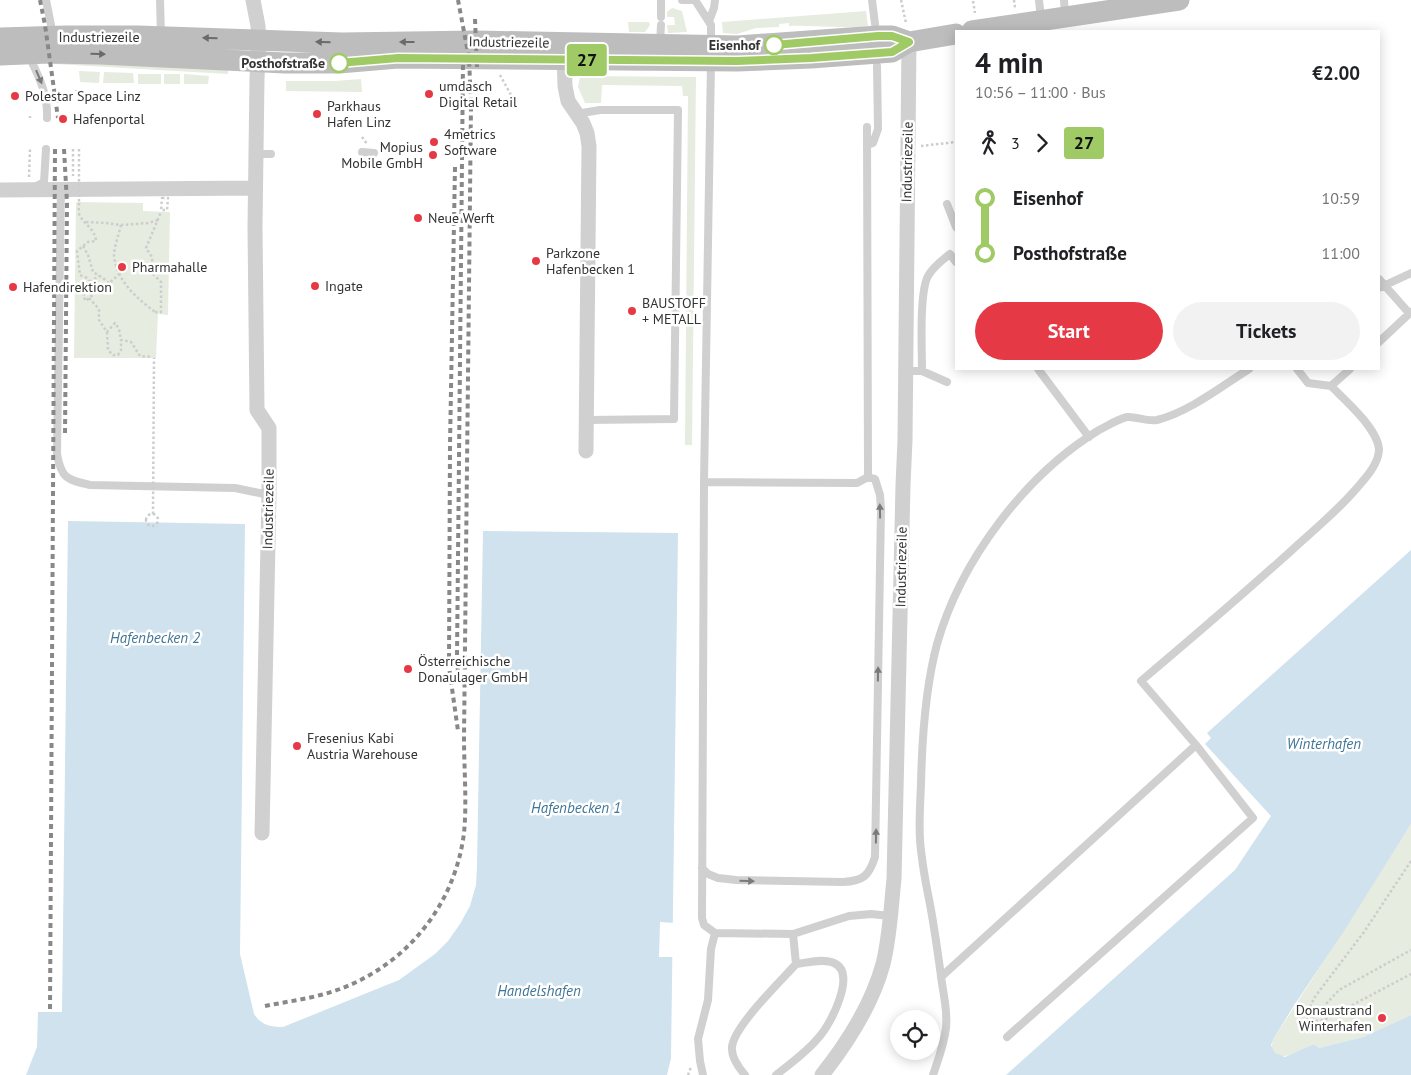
<!DOCTYPE html>
<html lang="en">
<head>
<meta charset="utf-8">
<style>
  body { margin:0; font-family:"PT Sans",sans-serif; background:#f2f2f2; color:#202124; height:100vh; display:flex; flex-direction:column; font-size:19px; white-space:nowrap }
  * { box-sizing:border-box; margin:0 }
  p { font-size:16px; color:#757577 }
  .icon { flex:none; width:28px; height:28px; fill:none; stroke:currentColor; stroke-width:2; stroke-linecap:round; stroke-linejoin:round }
  .map { position:relative; flex:1; overflow:hidden }
  .drawer { position:absolute; left:955px; top:30px; width:425px; height:340px; display:flex; flex-direction:column; background:#fff; border-radius:0px; box-shadow:0 2px 12px #0003 }
  .drawer>* { flex:none }
  .badge { padding:0 10px; border-radius:4px; font-size:18px; line-height:32px }
  .fabs { position:absolute; left:890px; top:1010px; display:grid; gap:10px }
  .fabs a { display:grid; place-items:center; width:50px; height:50px; border-radius:50%; background:#fff; box-shadow:0 2px 12px #0003; font-size:25px }
  .map>.badge { position:absolute; translate:-50% -50%; box-shadow:0 0 0 2px #fff }
  .legs { display:flex; align-items:center; gap:8px; height:55px; padding:0 20px; font-size:16px }
  .legs p { margin-inline-start:auto }
  .overview { display:flex; align-items:center; justify-content:space-between; height:85px; padding:0 20px }
  h1 { font-size:28px; font-weight:700; line-height:38px }
  .button { display:flex; gap:10px; margin-top:auto; padding:10px 20px }
  .button a { flex:1; height:58px; border-radius:30px; background:#e63946; color:#fff; font-size:20px; font-weight:700; line-height:58px; text-align:center }
  .button a+a { background:#f2f2f2; color:#202124 }
  ul { padding:0 20px; list-style:none }
  li { display:flex; align-items:center; gap:18px; height:55px; font-size:19px }
  li i { display:grid; place-items:center; width:8px; height:100%; margin:0 6px; background:currentColor }
  li i::after { content:''; width:12px; height:12px; margin:-6px; border:4px solid; border-radius:50%; background:#fff }
  li p { margin-inline-start:auto }
  li:first-child i { background:linear-gradient(#0000 50%,currentColor 0) }
  li:last-child i { background:linear-gradient(currentColor 50%,#0000 0) }
  .map>svg:first-child { display:block }
</style>
</head>
<body>
<div class="map">
<svg width="1411" height="1075" viewBox="0 0 1411 1075">
  <rect width="100%" height="100%" fill="#fff"/>
  <path fill="#e6ecdf" d="M672,8L682,11L687,32L668,33L667,25H675L674,17H667V12Z
    M866,11L868,26C842,29 815,25 789,26V23L779,24V27L756,28L737,34L723,33L722,22Z
    M628,22H649L650,25L645,32H629Z
    M54,60L228,69V74L55,64Z
    M79,71L100,72L99,83L80,82Z
    M104,72L133,73L134,83H103Z
    M138,74H161V84H138Z
    M164,74H180V84H164Z
    M184,74L209,76L208,84H184Z
    M580,76L696,77L692,445H685L688,96H683L682,86L602,85L601,103H585L578,87Z
    M361,79L362,92L286,91V81H335Z
    M76,202L143,203V211L170,212L168,315L158,314L156,358H74Z
    M1411,824V1015L1363,1037L1319,1048L1314,1044C1304,1048 1280,1065 1273,1050C1271,1046 1272,1042 1274,1038L1344,930Z"/>
  <path fill="#cfe2ee" d="M68,521L245,524L240,954L254,1014C261,1025 270,1027 283,1027L399,980L435,954L448,941L460,924L470,906L476,885L477,866L483,531L678,533L671,1058L667,1075H26L37,1047L38,1012H62Z
    M1411,550V824L1344,931L1293,1007L1274,1038L1271,1045L1275,1053L1285,1057L1314,1044L1319,1048L1363,1037L1411,1015V1075H1006L1235,870L1271,816L1205,744L1211,738L1207,733Z"/>
  <path fill="#fff" d="M660,922L675,923L674,957H659Z"/>
  <g fill="none" stroke-linecap="round" stroke-linejoin="round">
    <path stroke="#cdcdcd" stroke-width="2.5" stroke-dasharray="2.5 2.5" stroke-linecap="butt" d="M901,0L906,23
      M1014,0L1015,8
      M973,1L975,13
      M500,75L511,95
      M76,90V91
      M30,116V118
      M362,137L367,144
      M921,146L956,142
      M73,149V176
      M29,177L30,149
      M162,198H168L167,210H161Z
      M79,203C79,207 78,213 80,216C85,225 95,229 96,241L88,242L77,251L80,275L87,278L90,282L83,296L86,301C96,291 109,285 119,274
      M86,222L106,223L121,225L148,223L158,220
      M121,225C119,234 114,247 114,256C117,282 137,298 155,312V314
      M83,246L88,255L93,272L103,278L110,284
      M90,282L99,276
      M89,298L99,309V320L107,332L115,323L119,329L121,340L131,342L140,356L152,357
      M155,312H161V282L153,274L152,257L146,248L161,212
      M107,332L108,350L113,355H118L121,350V340
      M146 520a6 6 0 1 1 12 0a6 6 0 1 1-12 0Z
      M1411,861L1364,932L1314,998L1309,1010L1307,1019L1310,1022L1324,1020L1411,974
      M1309,1022L1339,990L1411,950
      M688,1075L691,1067"/>
    <path stroke="#d0d0d0" stroke-width="8" d="M46,0L51,25
      M160,0L161,35
      M682,0H691
      M695,0L711,25V43
      M872,0L875,24
      M1039,0L1041,19
      M1064,0L1065,15
      M661,17V0
      M709,21L714,8L715,0
      M660,43L661,25
      M29,56C39,77 48,94 47,118
      M711,62L704,482L702,918L704,925L715,933L793,934L849,916L871,914L890,916
      M576,114L600,110H678L674,419L586,420
      M867,127L868,477
      M867,145L873,143L878,129L877,66
      M362,152L374,153
      M256,154H271
      M35,187L44,182L46,149
      M61,188L57,454C61,478 67,480 90,485L235,488L269,495
      M947,204L956,227
      M1379,279L1409,313
      M1379,288L1411,273
      M1379,342L1411,312
      M1038,369L1089,437
      M1297,369L1308,383L1331,386L1350,369
      M905,371H922C922,350 919,293 928,276C933,267 942,260 950,254L956,262
      M922,371L947,382
      M704,482L857,483L868,477
      M702,868L708,874L718,878L736,880L843,882C863,881 869,876 875,857L881,509L880,495L875,479L868,477
      M941,977L1196,745L1141,681C1192,638 1242,595 1291,551C1315,529 1341,508 1362,482C1370,473 1379,461 1379,449C1377,428 1346,401 1331,386
      M1007,1037L1253,818L1196,745
      M703,1075L700,1061L698,1039L708,1000L711,949L715,933
      M745,1075C739,1068 731,1057 732,1047C734,1026 781,981 796,964
      M776,1075C791,1063 807,1052 819,1037C831,1024 857,973 834,963C823,958 807,963 796,964L793,934
      M933,1075C938,1060 944,1045 946,1028C948,1011 943,993 941,976C938,954 935,932 931,910C928,893 924,876 922,858C918,834 920,808 921,784C922,737 925,689 937,644C961,560 1025,475 1099,430C1107,426 1118,419 1127,417C1136,416 1147,422 1157,420C1189,412 1222,386 1249,369"/>
    <path stroke="#d0d0d0" stroke-width="15" d="M253,0L258,26L259,40L257,78L255,227L257,410L269,428V495L262,833
      M564,50L565,86L568,101L583,123L587,133L589,146L586,451
      M0,190L255,188
      M822,1075C848,1042 872,1005 883,964C890,936 891,907 894,879L903,485L905,440L909,42"/>
    <path stroke="#bdbdbd" stroke-width="21" d="M972,31L1179,0
      M0,38L66,36H138L342,43L476,41L738,46L878,36H892L909,42
      M0,55L49,53L100,54L285,63H339L398,58L737,61L811,58L892,52L909,42L956,34"/>
    <path stroke="#888" stroke-width="4" stroke-dasharray="5 4" stroke-linecap="butt" d="M40,0L45,25L58,118
      M475,19L477,67
      M64,149L67,203L65,435
      M455,167L450,445L449,667L458,731
      M458,673L457,657L463,63
      M265,1006C290,1001 316,998 340,989C407,964 455,905 464,833C467,803 464,768 464,738L471,105L469,58L458,0
      M50,1009L55,149"/>
    <path stroke="#cdcdcd" stroke-width="2.5" stroke-dasharray="2.5 2.5" stroke-linecap="butt" d="M79,149V202
      M153,514L154,358"/>
  </g>
  <defs><path id="oneway-solid" d="M-6-.8H1V-3.2L6.5 0L1 3.2V.8H-6Z" transform="scale(1.25)"/></defs>
  <g fill="#6a6a6a">
    <use href="#oneway-solid" transform="translate(210 38) rotate(-179)"/>
    <use href="#oneway-solid" transform="translate(323 42) rotate(-178)"/>
    <use href="#oneway-solid" transform="translate(407 42) rotate(-180)"/>
    <use href="#oneway-solid" transform="translate(98 54) rotate(2)"/>
  </g>
  <g fill="#7a7a7a">
    <use href="#oneway-solid" transform="translate(39 77) rotate(67)"/>
    <use href="#oneway-solid" transform="translate(880 511) rotate(-91)"/>
    <use href="#oneway-solid" transform="translate(878 674) rotate(-89)"/>
    <use href="#oneway-solid" transform="translate(876 836) rotate(-89)"/>
    <use href="#oneway-solid" transform="translate(747 881) rotate(1)"/>
  </g>
  <g fill="none" stroke-linecap="round" stroke-linejoin="round">
    <g stroke="#fff" stroke-width="11">
      <path id="line-1" d="M339,63L398,58L737,61L811,58L892,52L909,42L892,36H878L774,45"/>
    </g>
    <use href="#line-1" stroke="#9fca66" stroke-width="8"/>
  </g>
  <g fill="#fff" stroke="#9fca66" stroke-width="2.5">
    <circle cx="774" cy="45" r="9"/>
    <circle cx="339" cy="63" r="9"/>
  </g>
  <g fill="#e63946" stroke="#fff" stroke-width="2">
    <circle cx="429" cy="94" r="5"/>
    <circle cx="15" cy="96" r="5"/>
    <circle cx="317" cy="114" r="5"/>
    <circle cx="63" cy="119" r="5"/>
    <circle cx="434" cy="142" r="5"/>
    <circle cx="433" cy="155" r="5"/>
    <circle cx="418" cy="218" r="5"/>
    <circle cx="536" cy="261" r="5"/>
    <circle cx="122" cy="267" r="5"/>
    <circle cx="315" cy="286" r="5"/>
    <circle cx="13" cy="287" r="5"/>
    <circle cx="632" cy="311" r="5"/>
    <circle cx="408" cy="669" r="5"/>
    <circle cx="297" cy="746" r="5"/>
    <circle cx="1382" cy="1018" r="5"/>
  </g>
  <g text-anchor="middle" stroke-width="5" stroke-linejoin="round" paint-order="stroke">
    <g font-size="14" fill="#333" stroke="#fff">
      <text x="99" y="42">Industriezeile</text>
      <text transform="translate(509 42) rotate(1)" y="5">Industriezeile</text>
      <text transform="translate(907 162) rotate(-89)" y="5">Industriezeile</text>
      <text transform="translate(268 509) rotate(-89)" y="5">Industriezeile</text>
      <text transform="translate(901 567) rotate(-89)" y="5">Industriezeile</text>
    </g>
    <g font-size="14" font-weight="bold" fill="#333" stroke="#fff" text-anchor="end">
      <text x="760" y="50">Eisenhof</text>
      <text x="325" y="68">Posthofstraße</text>
    </g>
    <g font-size="14" fill="#333" stroke="#fff" text-anchor="start">
      <text x="439" y="91">umdasch<tspan x="439" dy="16">Digital Retail</tspan></text>
      <text x="25" y="101">Polestar Space Linz</text>
      <text x="327" y="111">Parkhaus<tspan x="327" dy="16">Hafen Linz</tspan></text>
      <text x="73" y="124">Hafenportal</text>
      <text x="444" y="139">4metrics<tspan x="444" dy="16">Software</tspan></text>
      <text x="423" y="152" text-anchor="end">Mopius<tspan x="423" dy="16">Mobile GmbH</tspan></text>
      <text x="428" y="223">Neue Werft</text>
      <text x="546" y="258">Parkzone<tspan x="546" dy="16">Hafenbecken 1</tspan></text>
      <text x="132" y="272">Pharmahalle</text>
      <text x="325" y="291">Ingate</text>
      <text x="23" y="292">Hafendirektion</text>
      <text x="642" y="308">BAUSTOFF<tspan x="642" dy="16">+ METALL</tspan></text>
      <text x="418" y="666">Österreichische<tspan x="418" dy="16">Donaulager GmbH</tspan></text>
      <text x="307" y="743">Fresenius Kabi<tspan x="307" dy="16">Austria Warehouse</tspan></text>
      <text x="1372" y="1015" text-anchor="end">Donaustrand<tspan x="1372" dy="16">Winterhafen</tspan></text>
    </g>
    <g font-size="15" font-style="italic" fill="#3f7597" stroke="#fff">
      <text x="155" y="643">Hafenbecken 2</text>
      <text x="1324" y="749">Winterhafen</text>
      <text x="576" y="813">Hafenbecken 1</text>
      <text x="539" y="996">Handelshafen</text>
    </g>
  </g>
</svg>
<div class="fabs">
<a><svg class="icon" aria-label="locate" viewBox="0 0 24 24"><circle cx="12" cy="12" r="6"/><path d="M12 2v4M12 18v4M2 12h4M18 12h4"/></svg></a>
</div>
<b class="badge" style="left:587px;top:60px;background:#9fca66;color:#111">27</b>
<section class="drawer">
<div class="overview"><div><h1>4 min</h1><p>10:56 – 11:00 · Bus</p></div><b>€2.00</b></div>
<div class="legs"><svg class="icon" aria-label="walk" viewBox="0 0 24 24"><circle cx="13" cy="4" r="2"/><path d="M13 8l-2 6 4 7M11 14l-3 7M7 12l3-4h3l4 4"/></svg>3<svg class="icon" aria-label="forward" viewBox="0 0 24 24"><path d="M9 5l7 7-7 7"/></svg><b class="badge" style="background:#9fca66;color:#111">27</b></div>
<ul>
<li><i style="color:#9fca66"></i><b>Eisenhof</b><p>10:59</p></li>
<li><i style="color:#9fca66"></i><b>Posthofstraße</b><p>11:00</p></li>
</ul>
<div class="button"><a>Start</a><a>Tickets</a></div>
</section>
</div>
</body>
</html>
